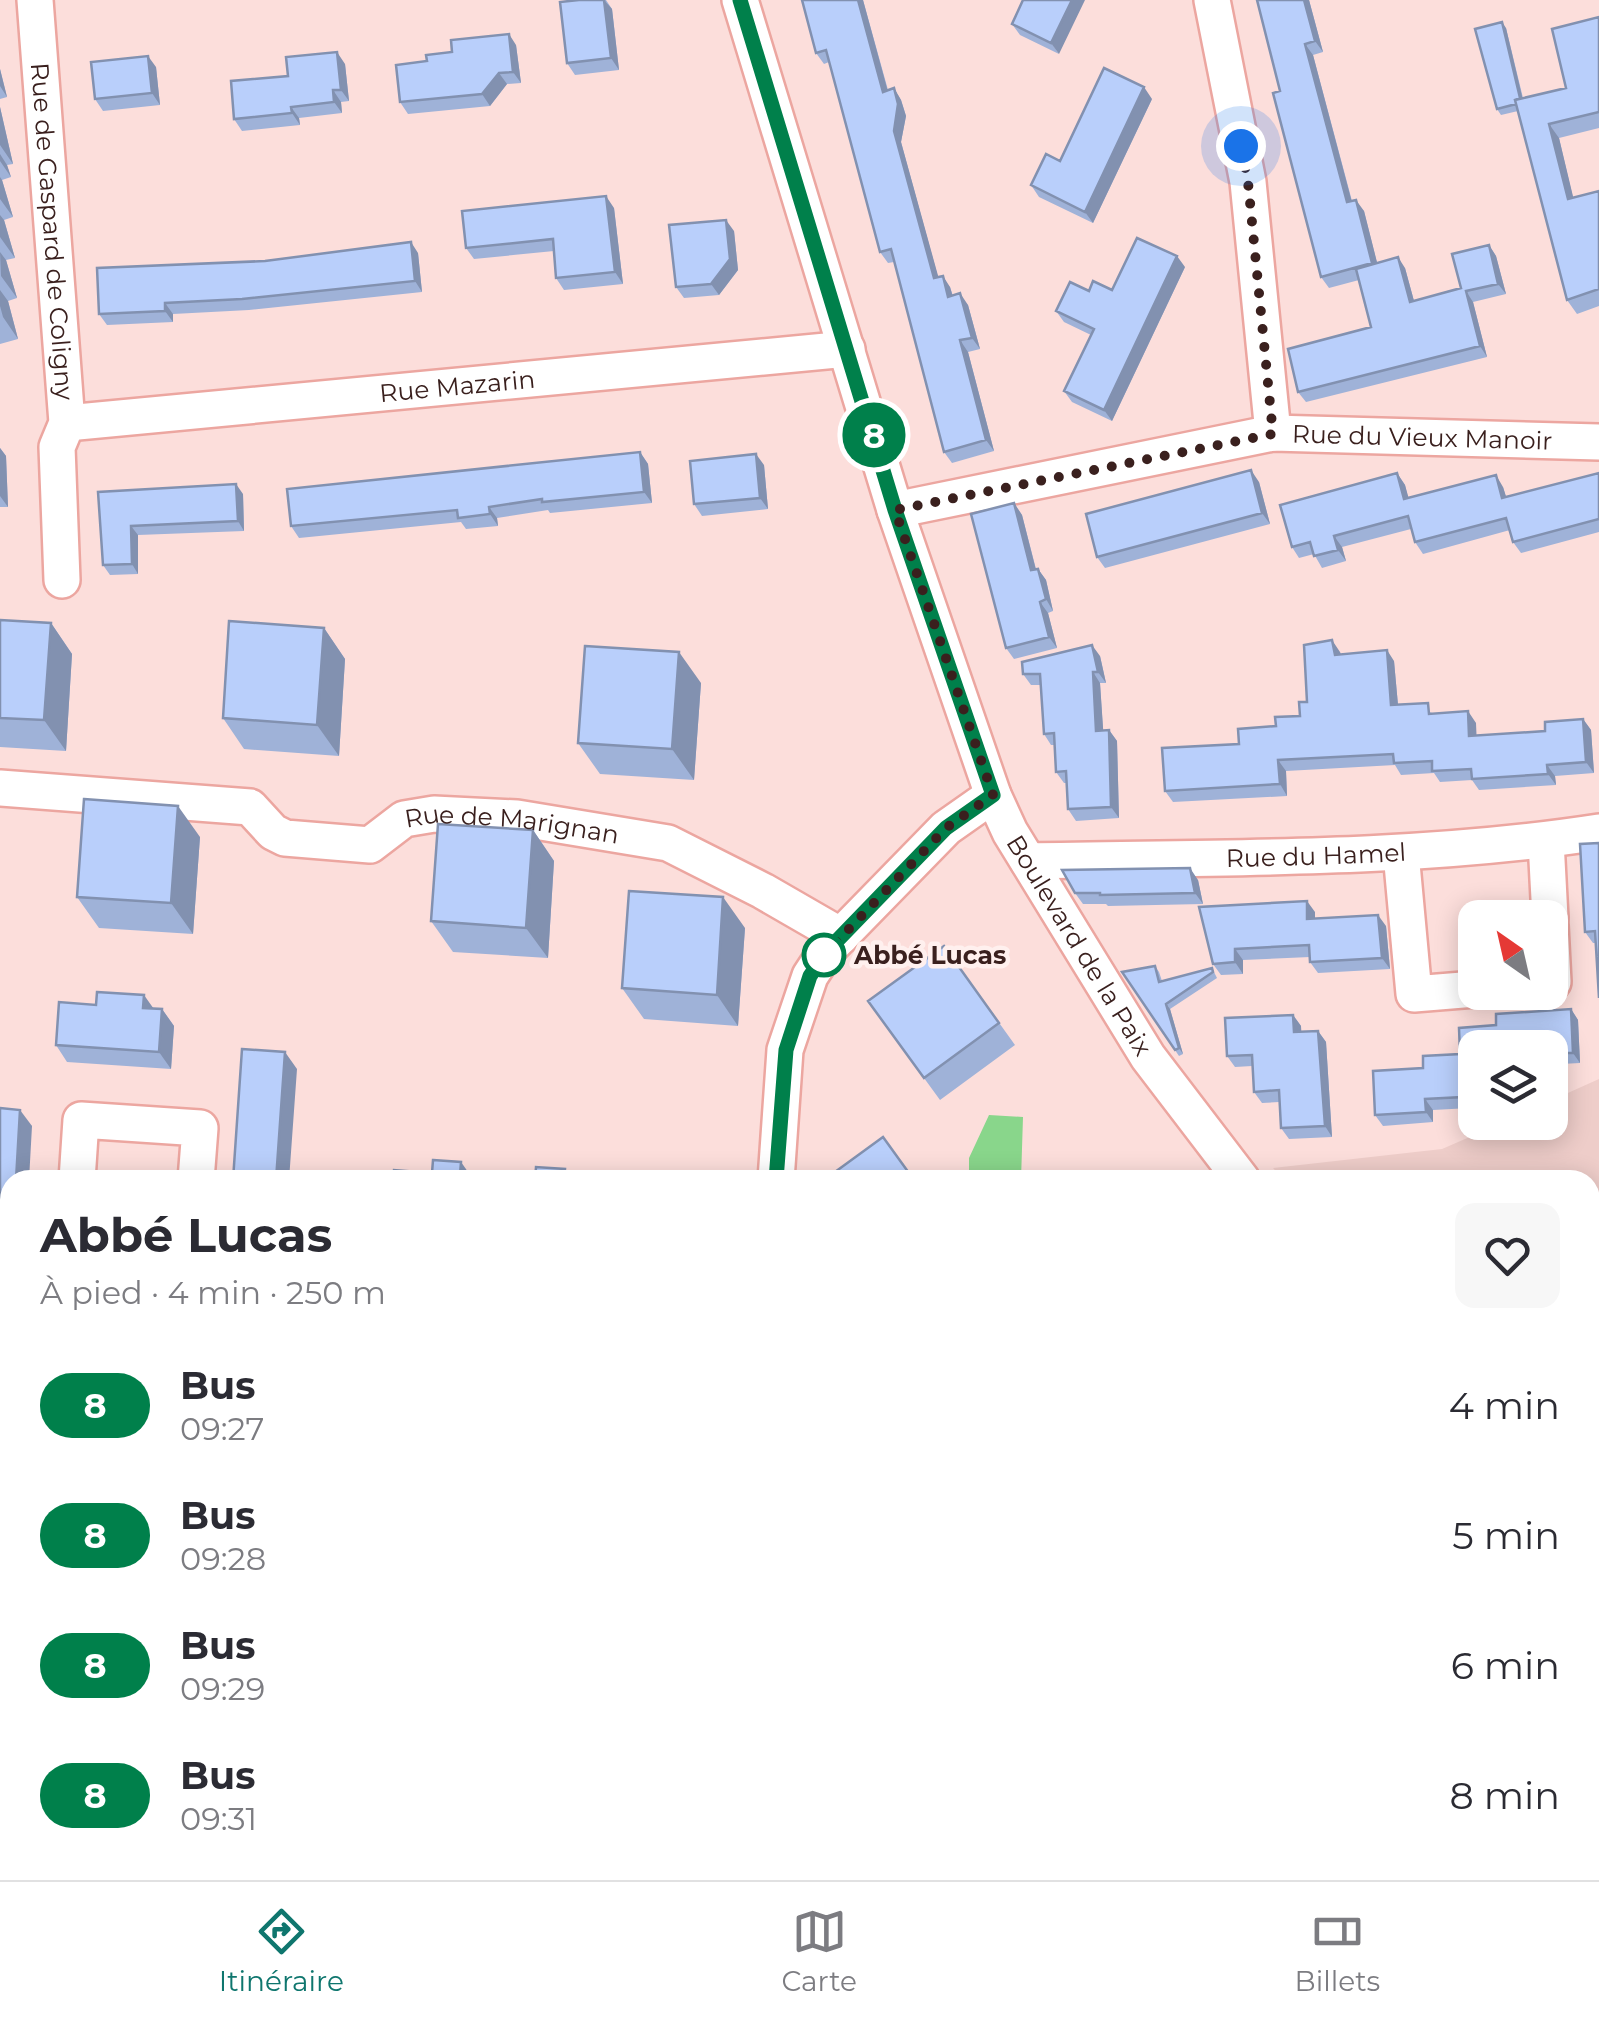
<!DOCTYPE html>
<html lang="fr">
<head>
<meta charset="utf-8">
<style>
  body { margin:0; font-family:Montserrat,sans-serif; background:#f7f7f7; color:#2b2b33; height:100vh; display:flex; flex-direction:column; font-size:38px; white-space:nowrap }
  * { box-sizing:border-box; margin:0 }
  p { font-size:32px; color:#7c7c81 }
  .icon { flex:none; width:55px; height:55px; fill:none; stroke:currentColor; stroke-width:2; stroke-linecap:round; stroke-linejoin:round }
  .map { position:relative; flex:1; overflow:hidden }
  .sheet { position:absolute; left:0px; top:1170px; width:1600px; height:710px; display:flex; flex-direction:column; background:#fff; border-radius:30px 30px 0 0; box-shadow:0 5px 25px #0003 }
  .sheet>* { flex:none }
  .badge { padding:0 20px; border-radius:32px; font-size:35px; line-height:65px }
  .needle { width:65px; rotate:326deg }
  .buttons { position:absolute; left:1458px; top:900px; display:grid; gap:20px }
  .buttons a { display:grid; place-items:center; width:110px; height:110px; border-radius:20px; background:#fff; box-shadow:0 5px 25px #0003; font-size:50px }
  .you { position:absolute; width:50px; height:50px; margin:-25px; border:8px solid #fff; border-radius:50%; background:#1a73e8; box-shadow:0 0 0 15px #1a73e833 }
  .map>.badge { position:absolute; translate:-50% -50%; box-shadow:0 0 0 5px #fff }
  .round { display:grid; place-items:center; flex:none; width:105px; height:105px; border-radius:20px; background:#f7f7f7 }
  .overview { display:flex; align-items:center; justify-content:space-between; height:170px; padding:0 40px }
  h1 { font-size:48px; font-weight:700; line-height:75px }
  ul { padding:0; list-style:none }
  li { display:flex; align-items:center; gap:30px; height:130px; padding:0 40px }
  li div { flex:1 }
  li b { display:block; font-size:38px }
  li em { font-style:normal }
  li .badge { min-width:110px; font-weight:700; text-align:center }
  .tabs { display:flex; justify-content:space-around; align-items:center; height:140px; border-top:2px solid #e1e1e2; background:#fff; font-size:28px; color:#7c7c81 }
  .tabs a { display:grid; justify-items:center; gap:5px }
  .tabs .on { color:#0f766e }
  .map>svg:first-child { display:block }
</style>
</head>
<body>
<div class="map">
<svg width="1599" height="1880" viewBox="0 0 1599 1880">
  <rect width="100%" height="100%" fill="#fcdedb"/>
  <path fill="#eecdc9" d="M1599,1079V1705L1590,1706V1180H1284L1273,1168L1442,1149L1502,1123L1550,1122V1101Z"/>
  <path fill="#89d68b" d="M989,1115L1023,1117L1021,1180H969V1158Z
    M937,1870H1059L1058,1880H936Z"/>
  <g fill="none" stroke-linecap="round" stroke-linejoin="round">
    <g stroke="#eca6a0" stroke-width="40">
      <g id="minor">
        <path id="s1" d="M35,0L67,423L57,447L62,580"/>
        <path id="s2" d="M740,0L895,510L993,795L1010,832L1148,1057L1242,1180"/>
        <path d="M1212,0L1248,182L1273,433"/>
        <path id="s3" d="M67,423L847,349"/>
        <path id="s4" d="M895,510L1273,433L1599,442"/>
        <path id="s5" d="M0,788L250,807L273,832L285,838L370,845L404,819L434,814L517,818L668,843L763,891L841,936"/>
        <path d="M1546,841L1550,918"/>
        <path d="M1401,853L1414,994L1475,989"/>
        <path id="s6" d="M1028,861C1218,857 1411,861 1599,832"/>
        <path d="M1550,925L1553,982H1550"/>
        <path d="M77,1180L81,1120L200,1128L196,1180"/>
        <path d="M776,1180L785,1050L810,976L827,950L946,828L993,795"/>
        <path d="M0,1867L10,1868"/>
        <path d="M39,1870L180,1880"/>
        <path d="M727,1880L728,1870"/>
        <path d="M1441,1880L1442,1870"/>
      </g>
    </g>
    <use href="#minor" stroke="#fff" stroke-width="35"/>
  </g>
  <path fill="#9fb2d8" d="M579,0H606L612,9L619,70L575,75L567,63Z
    M863,0L888,90L894,88L901,100L906,116L901,142L938,277L950,287L953,296L968,305L980,349L968,352L994,451L952,463L944,452L894,262L888,263L880,252L829,62L824,64L816,53Z
    M1023,0L1059,54L1020,35L1012,24Z
    M1309,0L1323,52L1313,55L1352,201L1364,211L1377,263L1405,268L1414,301L1461,288L1489,245L1496,256L1506,294L1473,302L1487,357L1306,402L1298,392L1371,327L1359,280L1329,288L1321,277L1280,91Z
    M1599,17V128L1559,138L1573,198L1599,191V306L1577,314L1567,300L1518,111L1501,115L1497,109L1506,28L1523,98L1566,88Z
    M516,45L521,83L507,84L490,106L408,114L400,102L427,61Z
    M345,64L349,101L341,102L342,113L299,118L300,125L242,131L234,119L288,76Z
    M156,67L160,105L103,111L95,99Z
    M0,69L7,97L0,99Z
    M1152,99L1093,223L1039,197L1031,185L1060,161Z
    M0,107L13,164L7,165L11,177L2,180L13,217L4,220L15,258L6,260L17,298L8,301L18,339L0,344Z
    M614,208L623,284L564,290L556,278L554,251L474,259L466,248Z
    M734,231L738,270L719,295L684,298L676,287Z
    M418,253L422,292L249,310L173,314V322L107,325L99,314Z
    M1185,267L1112,421L1072,402L1064,391L1091,335L1064,322L1056,311L1089,291L1112,290Z
    M0,448L6,456L8,507H0Z
    M640,452L648,464L652,503L550,513L548,510L497,518L498,526L466,529L461,522L299,538L291,526Z
    M764,465L768,509L702,516L694,504Z
    M1397,473L1405,485L1408,498L1503,487L1506,497L1599,473V532L1521,553L1513,542L1510,530L1423,554L1415,542L1411,529L1342,547L1346,561L1322,568L1314,554L1299,558L1292,547Z
    M1259,482L1270,524L1105,568L1097,557Z
    M98,492L243,494L244,531L138,535V574L110,575L103,565Z
    M1014,503L1022,515L1036,569H1038L1046,580L1053,611L1048,613L1057,648L1014,659L1006,648Z
    M0,620L51,623L72,654L66,751L0,747Z
    M324,628L345,659L339,756L244,749L223,718Z
    M1340,652L1341,654L1394,661L1398,705L1476,723V735L1545,731L1583,719L1591,730L1594,773L1555,776L1556,785L1479,790L1472,780L1440,782L1434,773L1401,775L1395,765L1286,771L1287,796L1173,802L1165,791L1239,744L1300,716Z
    M1100,656L1106,683H1100L1103,730H1109L1117,741L1119,818L1076,821L1068,809L1067,783H1064L1056,772L1054,745H1051L1044,734L1041,685H1031L1023,674Z
    M701,683L694,780L600,774L578,743Z
    M533,830L554,861L548,958L453,952L431,921Z
    M200,837L193,934L99,928L77,897Z
    M1599,843L1596,943H1593L1585,932Z
    M1198,880L1203,904L1108,906L1106,904H1083L1075,893Z
    M1199,907L1315,912V918L1386,926L1390,969L1318,973L1310,962V957L1243,960V974L1221,975L1213,964Z
    M745,928L738,1026L644,1019L622,988Z
    M944,946L1015,1045L940,1100L868,1001Z
    M1155,966L1159,972L1162,981L1212,968L1217,978L1170,1009L1183,1054L1179,1056L1122,972Z
    M154,1008L162,1009L174,1026L171,1069L67,1062L56,1045Z
    M1571,1009L1578,1020L1580,1063L1561,1064V1076L1550,1077V1048H1475V1095H1469L1470,1108L1433,1110V1122L1383,1126L1375,1115L1460,1054L1496,1025Z
    M1293,1015L1301,1026V1032L1318,1031L1326,1042L1332,1137L1289,1139L1281,1128L1279,1102L1262,1103L1254,1092L1252,1066L1235,1067L1227,1056Z
    M0,1108L32,1126L10,1180V1279L0,1278Z"/>
  <path fill="#8291b0" d="M604,0L612,9L619,70L611,58Z
    M858,0H863L891,103L883,92Z
    M1072,0H1085L1059,54L1051,43Z
    M1304,0H1309L1323,52L1315,41Z
    M1502,22L1506,28L1525,109L1521,103Z
    M509,34L516,45L521,83L513,72Z
    M1305,44L1313,55L1355,214L1347,202Z
    M337,52L345,64L349,101L341,90Z
    M148,56L156,67L160,105L152,93Z
    M0,69L7,97L0,86Z
    M499,73L507,84L490,106L482,94Z
    M1144,87L1152,99L1093,223L1085,212Z
    M894,88L901,100L906,116L901,142L942,290L934,278L894,131Z
    M333,90L341,102L342,113L334,102Z
    M0,107L13,164L0,145Z
    M291,107L299,118L300,125L292,113Z
    M1549,124L1559,138L1577,213L1568,199Z
    M0,154L7,165L11,177L0,161Z
    M0,177L2,180L13,217L0,199Z
    M606,196L614,208L623,284L615,272Z
    M1356,200L1364,211L1380,274L1372,263Z
    M0,215L4,220L15,258L0,237Z
    M726,220L734,231L738,270L719,295L711,284Z
    M411,242L418,253L422,292L415,281Z
    M1489,245L1496,256L1506,294L1498,284Z
    M0,252L6,260L17,298L1,276Z
    M1177,256L1185,267L1112,421L1104,410Z
    M1398,257L1405,268L1417,312L1410,302Z
    M943,276L950,287L956,308L948,297Z
    M0,290L8,301L18,339L3,317L0,306Z
    M1466,291L1473,302L1487,357L1480,346Z
    M960,293L968,305L980,349L972,338Z
    M165,303L173,314V322L165,311Z
    M960,340L968,352L994,451L986,440Z
    M0,448L6,456L8,507L0,496Z
    M640,452L648,464L652,503L644,492Z
    M756,454L764,465L768,509L760,498Z
    M1251,470L1259,482L1270,524L1262,513Z
    M1397,473L1405,485L1412,510L1404,499Z
    M1496,475L1503,487L1510,509L1502,498Z
    M236,484L243,494L244,531L238,521Z
    M1014,503L1022,515L1039,582L1031,570Z
    M489,507L497,518L498,526L490,514Z
    M131,526L138,535V574L132,564Z
    M1334,536L1342,547L1346,561L1338,550Z
    M1038,569L1046,580L1053,611L1046,599Z
    M1040,602L1048,613L1057,648L1049,637Z
    M51,623L72,654L66,751L44,720Z
    M324,628L345,659L339,756L317,725Z
    M1332,640L1340,652L1343,666L1335,655Z
    M1092,645L1100,656L1106,683L1098,672Z
    M1387,650L1394,661L1399,716L1391,705Z
    M679,652L701,683L694,780L672,749Z
    M1093,672L1100,683L1104,742L1096,731Z
    M1468,711L1476,723L1477,747L1469,736Z
    M1583,719L1591,730L1594,773L1586,762Z
    M1109,730L1117,741L1119,818L1111,807Z
    M1278,760L1286,771L1287,796L1280,784Z
    M1547,765L1555,776L1556,785L1548,774Z
    M178,806L200,837L193,934L171,903Z
    M533,830L554,861L548,958L526,928Z
    M1190,868L1198,880L1203,904L1195,893Z
    M723,897L745,928L738,1026L717,995Z
    M1307,901L1315,912V930L1307,919Z
    M1378,915L1386,926L1390,969L1382,958Z
    M1235,949L1243,960V974L1235,962Z
    M144,995L156,1012L143,1008Z
    M1166,1004L1170,1009L1183,1054L1179,1048Z
    M162,1009L174,1026L171,1069L159,1052Z
    M1571,1009L1578,1020L1580,1063L1573,1053Z
    M1293,1015L1301,1026L1302,1043L1294,1032Z
    M1318,1031L1326,1042L1332,1137L1325,1126Z
    M285,1052L297,1069L289,1180H276Z
    M1553,1053L1561,1064V1076L1554,1065Z
    M1462,1084L1469,1095L1470,1108L1463,1097Z
    M1425,1099L1433,1110V1122L1426,1112Z
    M20,1110L32,1126L29,1180H16Z
    M461,1162L473,1179L460,1175Z
    M565,1169L573,1180H564Z
    M1219,1870H1231V1880H1218Z"/>
  <path fill="#b9cffb" stroke="#8291b0" stroke-width="2.5" d="M579,0H604L611,58L567,63L560,2Z
    M802,0H858L883,92L894,88L898,104L894,131L934,278L943,276L948,297L960,293L972,338L960,340L986,440L944,452L891,249L880,252L826,50L816,53Z
    M1023,0H1072L1051,43L1012,24Z
    M1257,0H1304L1315,41L1305,44L1347,202L1356,200L1372,263L1321,277L1273,93L1280,91Z
    M1599,17V112L1549,124L1568,199L1599,191V289L1567,300L1515,100L1566,88L1552,29Z
    M1502,22L1520,98L1515,100L1516,104L1497,109L1475,29Z
    M509,34L513,72L499,73L482,94L400,102L396,65L427,61L426,55L452,52L451,40Z
    M337,52L341,90H333L334,102L291,107L292,113L234,119L231,81L288,76L286,57Z
    M148,56L152,93L95,99L91,62Z
    M1104,68L1144,87L1085,212L1031,185L1046,154L1060,161Z
    M606,196L615,272L556,278L553,239L466,248L462,211Z
    M726,220L730,259L711,284L676,287L669,225Z
    M1137,238L1177,256L1104,410L1064,391L1094,329L1056,311L1070,282L1089,291L1093,281L1112,290Z
    M411,242L415,281L242,299L165,303V311L99,314L97,268L265,261Z
    M1489,245L1498,284L1466,291L1480,346L1298,392L1288,349L1371,327L1356,269L1398,257L1410,302L1461,288L1452,254Z
    M640,452L644,492L542,502V499L489,507L490,514L458,518L457,510L291,526L287,489Z
    M756,454L760,498L694,504L690,461Z
    M1251,470L1262,513L1097,557L1086,514Z
    M1397,473L1404,499L1496,475L1502,498L1599,473V519L1513,542L1506,518L1415,542L1408,516L1334,536L1338,550L1314,556L1310,542L1292,547L1280,505Z
    M236,484L238,521L131,526L132,564L103,565L98,492Z
    M1014,503L1031,570L1038,569L1046,599L1040,602L1049,637L1006,648L971,514Z
    M0,620L51,623L44,720L0,718Z
    M229,621L324,628L317,725L223,718Z
    M1332,640L1335,655L1387,650L1391,705L1428,703L1429,714L1468,711L1469,736L1545,731V722L1583,719L1586,762L1547,765L1548,774L1472,779L1471,769L1432,771V761L1394,763L1393,754L1278,760L1280,784L1165,791L1162,748L1239,744L1238,729L1276,726L1275,717L1300,716L1299,702H1307L1304,645Z
    M1092,645L1098,672H1093L1096,731L1109,730L1111,807L1068,809L1066,771L1056,772L1054,733L1044,734L1040,674H1023L1022,662Z
    M585,646L679,652L672,749L578,743Z
    M84,799L178,806L171,903L77,897Z
    M438,824L533,830L526,928L431,921Z
    M1599,843V998L1595,931L1585,932L1580,844Z
    M1190,868L1195,893L1100,895V893H1075L1062,870Z
    M629,891L723,897L717,995L622,988Z
    M1307,901V919L1378,915L1382,958L1310,962L1309,945L1235,949V962L1213,964L1199,907Z
    M944,946L999,1023L924,1078L868,1001Z
    M1155,966L1159,982L1212,968L1213,972L1166,1004L1179,1048L1175,1050L1122,972Z
    M97,992L144,995L143,1008L162,1009L159,1052L56,1045L59,1002L96,1005Z
    M1571,1009L1573,1053H1553L1554,1065L1550,1066V1048H1475V1083L1462,1084L1463,1097L1425,1099L1426,1112L1375,1115L1373,1071L1423,1068V1056L1460,1054L1459,1028L1496,1025V1014Z
    M1293,1015L1294,1032L1318,1031L1325,1126L1281,1128L1279,1090L1254,1092L1252,1055L1227,1056L1225,1018Z
    M242,1049L285,1052L276,1180H233Z
    M0,1108L20,1110L16,1180H10V1263L0,1262Z
    M883,1137L914,1180H824Z
    M433,1160L461,1162L460,1175L535,1180L536,1167L565,1169L564,1180H393L394,1170L432,1173Z
    M640,1174L668,1176V1180H639Z
    M1083,1870H1219L1218,1880H1082Z"/>
  <g fill="none" stroke-linecap="round" stroke-linejoin="round">
    <g stroke="#fff" stroke-width="22">
      <path id="line" d="M740,0L895,510L993,795L946,828L828,950L810,976L786,1050L776,1180"/>
    </g>
    <use href="#line" stroke="#00804b" stroke-width="15"/>
    <path stroke="#3a201e" stroke-width="10" stroke-dasharray="0 18" d="M824,955L946,828L993,795L895,510L1273,434L1248,182L1241,146"/>
  </g>
  <circle fill="#fff" stroke="#00804b" stroke-width="5" cx="824" cy="955" r="20"/>
  <g text-anchor="middle" stroke-width="9" stroke-linejoin="round" paint-order="stroke">
    <g font-size="25" fill="#3a201e" stroke="#fff0ee">
      <text dy="9" stroke="none"><textPath href="#s1" startOffset="232">Rue de Gaspard de Coligny</textPath></text>
      <text dy="9" stroke="none"><textPath href="#s3" startOffset="392">Rue Mazarin</textPath></text>
      <text dy="9" stroke="none"><textPath href="#s4" startOffset="535">Rue du Vieux Manoir</textPath></text>
      <text dy="9" stroke="none"><textPath href="#s5" startOffset="535">Rue de Marignan</textPath></text>
      <text dy="9" stroke="none"><textPath href="#s6" startOffset="288">Rue du Hamel</textPath></text>
      <text dy="9" stroke="none"><textPath href="#s2" startOffset="1008">Boulevard de la Paix</textPath></text>
    </g>
    <g font-size="25" font-weight="bold" fill="#3a201e" stroke="#fff0ee" text-anchor="start">
      <text x="854" y="964">Abbé Lucas</text>
    </g>
  </g>
</svg>
<div class="buttons">
<a><svg class="needle" viewBox="-14 -14 28 28"><path d="M0-13l5 13h-10z" fill="#e53935"/><path d="M0 13l5-13h-10z" fill="#7c7c81"/></svg></a>
<a><svg class="icon" aria-label="layers" viewBox="0 0 24 24"><path d="M12 4l9 5-9 5-9-5zM3 14l9 5 9-5"/></svg></a>
</div>
<div class="you" style="left:1241px;top:146px"></div>
<b class="badge" style="left:874px;top:435px;background:#00804b;color:#fff">8</b>
<section class="sheet">
<div class="overview"><div><h1>Abbé Lucas</h1><p>À pied · 4 min · 250 m</p></div><a class="round"><svg class="icon" aria-label="heart" viewBox="0 0 24 24"><path d="M12 20l-8-8c-3-5 5-10 8-4 3-6 11-1 8 4z"/></svg></a></div>
<ul>
<li><span class="badge" style="background:#00804b;color:#fff">8</span><div><b>Bus</b><p>09:27</p></div><em>4 min</em></li>
<li><span class="badge" style="background:#00804b;color:#fff">8</span><div><b>Bus</b><p>09:28</p></div><em>5 min</em></li>
<li><span class="badge" style="background:#00804b;color:#fff">8</span><div><b>Bus</b><p>09:29</p></div><em>6 min</em></li>
<li><span class="badge" style="background:#00804b;color:#fff">8</span><div><b>Bus</b><p>09:31</p></div><em>8 min</em></li>
</ul>
</section>
</div>
<nav class="tabs">
<a class="on"><svg class="icon" aria-label="directions" viewBox="0 0 24 24"><path d="M12 3l9 9-9 9-9-9zM9 14v-3h6M13 9l2 2-2 2"/></svg>Itinéraire</a>
<a><svg class="icon" aria-label="map" viewBox="0 0 24 24"><path d="M3 6l6-2 6 2 6-2v14l-6 2-6-2-6 2zM9 4v14M15 6v14"/></svg>Carte</a>
<a><svg class="icon" aria-label="tickets" viewBox="0 0 24 24"><path d="M3 7h18v10H3zM15 7v10"/></svg>Billets</a>
</nav>
</body>
</html>
